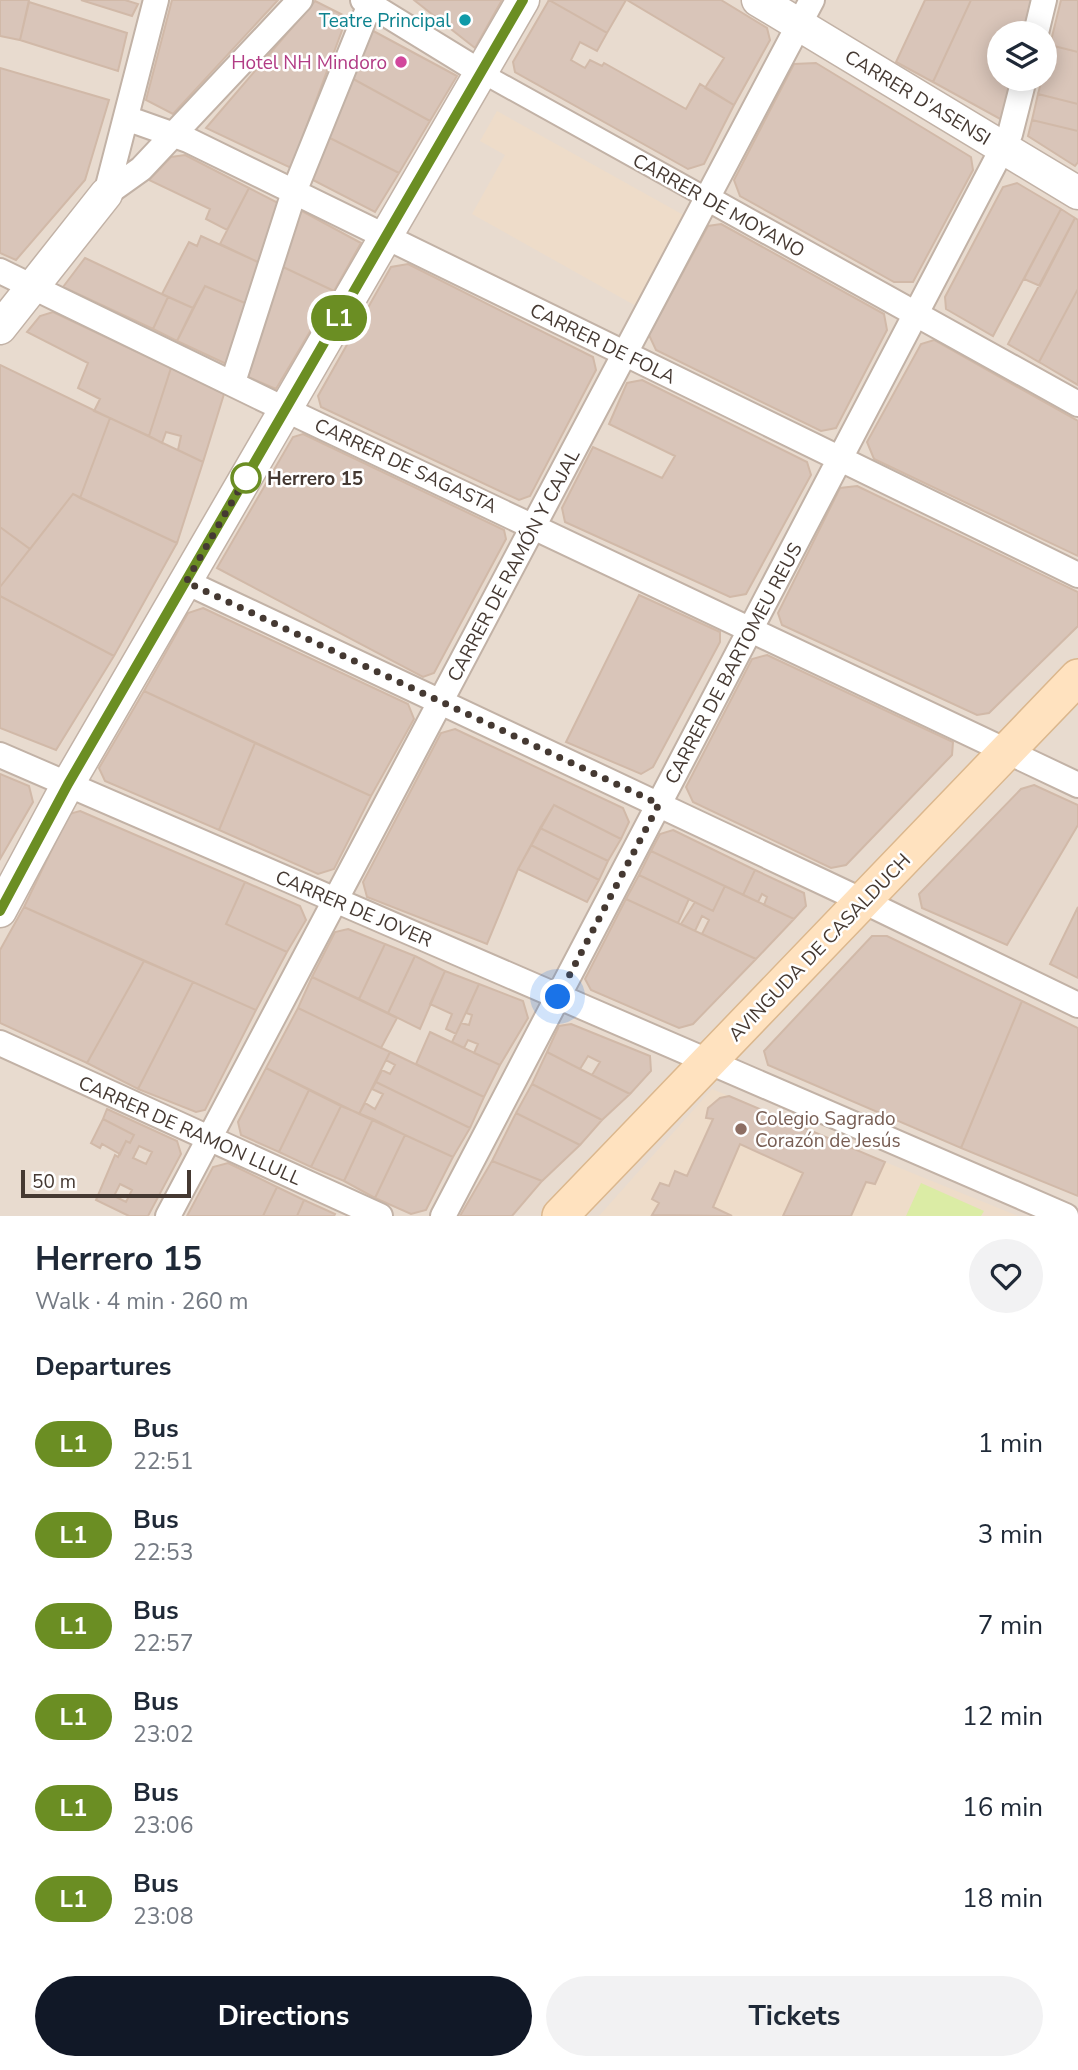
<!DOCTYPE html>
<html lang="en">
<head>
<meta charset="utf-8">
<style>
  body { margin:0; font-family:"Nunito Sans",sans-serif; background:#f2f2f3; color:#1f2937; height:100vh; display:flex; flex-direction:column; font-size:26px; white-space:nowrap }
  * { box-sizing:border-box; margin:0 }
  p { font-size:23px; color:#747a83 }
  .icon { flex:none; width:38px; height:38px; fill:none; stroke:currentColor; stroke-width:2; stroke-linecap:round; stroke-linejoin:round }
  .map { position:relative; height:1216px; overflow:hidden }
  .panel { display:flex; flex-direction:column; background:#fff; flex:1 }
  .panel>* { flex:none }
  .badge { padding:0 14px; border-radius:23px; font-size:24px; line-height:46px }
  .buttons { position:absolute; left:987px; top:21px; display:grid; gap:14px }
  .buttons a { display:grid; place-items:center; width:70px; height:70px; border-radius:50%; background:#fff; box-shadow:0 4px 18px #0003; font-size:35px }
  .scale { position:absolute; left:21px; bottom:18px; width:170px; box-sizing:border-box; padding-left:7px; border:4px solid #453932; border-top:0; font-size:19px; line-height:24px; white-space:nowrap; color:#453932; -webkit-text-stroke:5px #fff; paint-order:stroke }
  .you { position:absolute; width:35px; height:35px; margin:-18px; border:5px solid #fff; border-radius:50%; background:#1a73e8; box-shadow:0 0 0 10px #1a73e833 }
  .map>.badge { position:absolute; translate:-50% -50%; box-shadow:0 0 0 4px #fff }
  h2 { padding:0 35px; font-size:26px; line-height:63px }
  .round { display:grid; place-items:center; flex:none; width:74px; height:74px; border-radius:37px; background:#f2f2f3 }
  .overview { display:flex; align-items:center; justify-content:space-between; height:119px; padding:0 35px }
  h1 { font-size:33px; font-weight:700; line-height:52px }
  .button { display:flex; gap:14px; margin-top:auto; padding:14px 35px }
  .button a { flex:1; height:80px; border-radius:42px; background:#111827; color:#fff; font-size:28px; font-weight:700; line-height:80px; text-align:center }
  .button a+a { background:#f2f2f3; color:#1f2937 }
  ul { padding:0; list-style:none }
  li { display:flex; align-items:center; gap:21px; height:91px; padding:0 35px }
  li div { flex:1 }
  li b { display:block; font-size:26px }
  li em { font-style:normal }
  li .badge { min-width:77px; font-weight:700; text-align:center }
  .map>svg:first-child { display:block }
</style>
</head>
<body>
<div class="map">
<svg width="1078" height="1216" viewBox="0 0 1078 1216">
  <rect width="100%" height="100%" fill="#f3eae1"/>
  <path fill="#e8dbcf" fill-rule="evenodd" d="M0,0H1078V1216H0ZM999,33H1045V79H999Z"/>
  <path fill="#eedcc9" d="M497,111L687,217L636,306L472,214L505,155L480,141Z
    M712,1089L885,1162L1018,1216H599Z"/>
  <path fill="#dbeca5" d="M921,1183L984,1211L981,1216H906Z"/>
  <path fill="#d9c5b9" stroke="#d1b9a8" stroke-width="2" fill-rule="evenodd" d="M0,0H29L20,40L0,36Z
    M81,0H125L138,4L132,16Z
    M172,0H278L173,114L146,100Z
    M414,0H502L475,48Z
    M549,0L607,33L597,51L580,42L571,60L585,68L590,60L602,66L604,63L686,109L700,84L734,105L704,164L688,169L515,72L513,62Z
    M549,0H626L607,33Z
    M627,0H721L767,28L770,40L734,105L705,88L724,58Z
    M925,0H971L933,82L896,62Z
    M971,0H1032L1023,33H999V79H1012L1002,120L933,82Z
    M1061,0H1078V52L1050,45Z
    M315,1L347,17L291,168L206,128Z
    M29,2L127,33L118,71L20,40Z
    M364,26L457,76L430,121L346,75Z
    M1050,45L1078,52V104L1038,94L1042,79H1045V66Z
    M816,63L971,157L973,170L913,282H894L740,196L734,180L794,64Z
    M0,68L109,100L85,180L16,260L0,253Z
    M346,75L430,121L399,173L324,135Z
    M1038,94L1078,104V131L1032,120Z
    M1032,120L1078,131V162L1075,166L1028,136Z
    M324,135L399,173L375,212L309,178Z
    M185,155L249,188L227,230L206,219L210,209L149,180L171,157Z
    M1017,183L1061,209L993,336L946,309L945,297L1003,187Z
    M249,188L282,205L262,264L220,244Z
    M1061,209L1075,218L1040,286L1024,279Z
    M300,210L361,243L334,291L283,267Z
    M1075,218L1078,220V289L1039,362L1008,344Z
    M721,224L884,314L887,330L836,428L821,431L656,350L649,335L708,226Z
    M201,236L262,264L252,306L205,286L193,308L162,294L189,242L197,246Z
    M85,258L168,297L153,329L63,287Z
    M408,264L593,357L596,370L530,496L519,500L321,407L318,396L391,267Z
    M283,267L334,291L276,389L248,377Z
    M205,286L252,306L235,368L177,341Z
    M1078,289V385L1039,362Z
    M168,297L193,308L177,341L153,329Z
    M53,312L171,368L149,436L94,411L100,399L78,388L88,363L27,332L40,316Z
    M934,340L1078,421V556L874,459L867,442L921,344Z
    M0,365L110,418L80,498L73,494L30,549L0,527Z
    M171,368L224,394L203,462L178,450L181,436L166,432L162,443L149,436Z
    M642,380L807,462L811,475L746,594L730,597L565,522L562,508L593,447L662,478L675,456L609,424L627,383Z
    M110,418L203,462L177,543L80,498Z
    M303,434L504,530L506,539L434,673L423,677L217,568L293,437Z
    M857,486L1078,592V626L989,713L977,715L782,625L778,613L840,488Z
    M73,494L177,543L114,656L0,596V587Z
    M0,527L30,549L0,587Z
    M639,595L720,632V642L653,767L641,774L566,742Z
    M0,596L114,656L56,750L0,728Z
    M203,608L408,704L414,719L371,796L144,691L188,613Z
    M767,655L953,742L952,755L846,865L831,868L693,802L686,787L752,659Z
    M144,691L255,743L219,830L105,781L99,768Z
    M455,729L623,808L629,822L621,839L554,805L518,869L487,944L367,897L363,882L441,733Z
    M255,743L371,796L334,869L318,874L219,830Z
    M0,774L29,786L33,802L0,859Z
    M1034,785L1078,805V825L1007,945L922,908L919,894L1021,789Z
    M554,805L621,839L608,861L540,828Z
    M80,811L245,882L226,924L287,952L256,1010L24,907L69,814Z
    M540,828L608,861L599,880L531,845Z
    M673,830L755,870L743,895L651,851L660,834Z
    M531,845L599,880L587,902L518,869Z
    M651,851L725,886L713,911L639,875Z
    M755,870L804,893L806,906L794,919L764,905L767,897L762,894L758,902L743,895Z
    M639,875L689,899L678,923L626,899Z
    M245,882L300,906L306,920L287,952L226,924Z
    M725,886L794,919L756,959L702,934L709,920L702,916L695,931L681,924L695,902L713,911Z
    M626,899L756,959L693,1024L679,1028L591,990L585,979Z
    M24,907L144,961L87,1063L0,1023V950Z
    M1078,907V978L1050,964Z
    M348,929L385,944L359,999L312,977L335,932Z
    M872,936H887L1022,1001L961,1148L768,1065L764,1051Z
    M385,944L415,956L388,1013L359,999Z
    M415,956L445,971L420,1029L388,1013Z
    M144,961L193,982L138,1089L87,1063Z
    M445,971L479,984L456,1034L446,1029L452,1014L430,1004Z
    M312,977L397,1018L381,1048L298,1008Z
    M193,982L256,1010L205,1110L196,1112L138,1089Z
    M479,984L523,1001L528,1018L500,1065L474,1053L478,1044L468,1040L464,1048L452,1042L461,1023L469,1025L472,1015L466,1013Z
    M1022,1001L1078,1028V1196L961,1148Z
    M298,1008L390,1052L359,1114L266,1068Z
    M571,1024L650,1056L651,1071L630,1094L592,1075L600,1062L588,1056L580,1069L547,1052L559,1026Z
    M430,1032L500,1065L484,1097L416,1064Z
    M390,1052L484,1097L470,1128L376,1082L382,1070L390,1074L395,1065L386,1060Z
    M547,1052L580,1069L630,1094L602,1120L532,1084Z
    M266,1068L309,1090L279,1152L241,1135L238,1122Z
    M376,1082L470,1128L453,1157L359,1114L365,1103L375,1109L383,1094L372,1089Z
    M532,1084L602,1120L580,1145L516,1113Z
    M309,1090L341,1106L311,1167L279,1152Z
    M729,1096L885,1162L875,1184L866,1182L851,1216H783L803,1173L740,1144L713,1207L732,1216L652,1215L659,1203L652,1199L660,1183L669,1186L675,1171L687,1176L713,1119L706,1118L708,1108L720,1098Z
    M341,1106L373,1119L344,1181L311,1167Z
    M107,1109L177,1141L181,1154L148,1216H129L96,1200L115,1155L118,1157L126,1141L130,1143L134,1135L103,1119ZM139,1146L152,1152L146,1164L133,1158ZM120,1184L132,1190L126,1202L114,1196Z
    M516,1113L580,1145L542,1181L492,1161Z
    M103,1119L134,1135L130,1143L126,1141L120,1154L102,1144L100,1148L91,1143Z
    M373,1119L405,1135L375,1198L344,1181Z
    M405,1135L453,1157L426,1210L411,1214L375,1198Z
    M492,1161L542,1181L512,1216H460Z
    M228,1163L277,1187L263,1216H187L213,1167Z
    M277,1187L304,1200L297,1216H263Z
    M304,1200L335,1214L334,1216H297Z"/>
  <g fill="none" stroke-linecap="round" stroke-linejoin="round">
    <g stroke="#c2b2a6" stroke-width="23">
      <path id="pedestrian" d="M482,73L707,198"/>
    </g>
    <g stroke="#c2b2a6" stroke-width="28">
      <path id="minor" d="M363,0L482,73
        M1036,33L1044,0
        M126,118L188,140L1078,575
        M106,194L141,169L300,0
        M106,194L156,0
        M707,198L1078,404
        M0,271L276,405L1078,785
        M233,382L294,192L370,4
        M186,582L863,901L1078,1005
        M0,755L1066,1216
        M0,1043L380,1216
        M168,1216L812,0
        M443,1216L1010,134L1024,79"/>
    </g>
    <g stroke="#c2b2a6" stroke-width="35">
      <path id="tertiary" d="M758,0L1078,193
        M0,328L106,194
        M0,911L68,784L523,0"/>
    </g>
    <g stroke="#dbb78d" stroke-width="38">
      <path id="secondary" d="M560,1216L1078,677"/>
    </g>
    <use href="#pedestrian" stroke="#fff" stroke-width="19"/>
    <use href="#minor" stroke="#fff" stroke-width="24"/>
    <use href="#tertiary" stroke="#fff" stroke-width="32"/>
    <use href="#secondary" stroke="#ffe2bf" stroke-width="35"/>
  </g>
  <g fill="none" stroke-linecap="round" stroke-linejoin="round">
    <g stroke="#fff" stroke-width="16">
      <path id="line" d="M0,911L68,784L523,0"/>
    </g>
    <use href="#line" stroke="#6b8e23" stroke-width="10"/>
    <path stroke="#453932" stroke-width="7" stroke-dasharray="0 12.6" d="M246,478L248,474L186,582L659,804L558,997"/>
  </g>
  <circle fill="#0f9aa8" stroke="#fff" stroke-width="2.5" cx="465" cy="20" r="7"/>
  <circle fill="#d1479c" stroke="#fff" stroke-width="2.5" cx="401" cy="62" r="7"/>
  <circle fill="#fff" stroke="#6b8e23" stroke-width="3.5" cx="246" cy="478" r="14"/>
  <circle fill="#8d6e63" stroke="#fff" stroke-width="2.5" cx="741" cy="1129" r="7"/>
  <g text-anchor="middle" stroke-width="5" stroke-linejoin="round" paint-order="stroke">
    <g font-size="19" fill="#0d838f" stroke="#fff" text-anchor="end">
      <text x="451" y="27">Teatre Principal</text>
    </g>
    <g font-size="19" fill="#b23c85" stroke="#fff" text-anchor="end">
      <text x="387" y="69">Hotel NH Mindoro</text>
    </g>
    <g font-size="19" fill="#453932" stroke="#fff">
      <text transform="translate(918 97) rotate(31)" y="7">CARRER D'ASENSI</text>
      <text transform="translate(719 205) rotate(29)" y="7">CARRER DE MOYANO</text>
      <text transform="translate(603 343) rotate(26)" y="7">CARRER DE FOLA</text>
      <text transform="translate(406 465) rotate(25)" y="7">CARRER DE SAGASTA</text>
      <text transform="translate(513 565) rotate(-62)" y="7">CARRER DE RAMÓN Y CAJAL</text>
      <text transform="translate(733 663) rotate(-62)" y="7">CARRER DE BARTOMEU REUS</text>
      <text transform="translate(354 908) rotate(23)" y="7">CARRER DE JOVER</text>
      <text transform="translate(819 947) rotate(-46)" y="7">AVINGUDA DE CASALDUCH</text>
      <text transform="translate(190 1130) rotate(24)" y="7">CARRER DE RAMON LLULL</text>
    </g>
    <g font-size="19" font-weight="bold" fill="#453932" stroke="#fff" text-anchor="start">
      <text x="267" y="485">Herrero 15</text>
    </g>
    <g font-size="19" fill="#785e54" stroke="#fff" text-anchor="start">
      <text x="755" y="1125">Colegio Sagrado<tspan x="755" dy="22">Corazón de Jesús</tspan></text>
    </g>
  </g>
</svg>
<div class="buttons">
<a><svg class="icon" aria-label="layers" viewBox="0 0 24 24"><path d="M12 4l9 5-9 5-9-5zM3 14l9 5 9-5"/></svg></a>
</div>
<div class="scale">50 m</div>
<div class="you" style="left:558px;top:997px"></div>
<b class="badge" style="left:339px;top:318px;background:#6b8e23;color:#fff">L1</b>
</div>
<section class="panel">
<div class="overview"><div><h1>Herrero 15</h1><p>Walk · 4 min · 260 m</p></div><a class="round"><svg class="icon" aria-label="heart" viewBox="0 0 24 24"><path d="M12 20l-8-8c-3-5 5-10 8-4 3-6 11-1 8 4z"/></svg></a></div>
<h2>Departures</h2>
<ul>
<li><span class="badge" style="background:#6b8e23;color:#fff">L1</span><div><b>Bus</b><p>22:51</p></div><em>1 min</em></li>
<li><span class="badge" style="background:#6b8e23;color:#fff">L1</span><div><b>Bus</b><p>22:53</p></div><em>3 min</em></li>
<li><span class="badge" style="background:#6b8e23;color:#fff">L1</span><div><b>Bus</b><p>22:57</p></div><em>7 min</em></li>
<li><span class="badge" style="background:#6b8e23;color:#fff">L1</span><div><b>Bus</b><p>23:02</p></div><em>12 min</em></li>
<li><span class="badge" style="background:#6b8e23;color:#fff">L1</span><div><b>Bus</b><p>23:06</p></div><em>16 min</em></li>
<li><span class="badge" style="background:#6b8e23;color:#fff">L1</span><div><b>Bus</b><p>23:08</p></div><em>18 min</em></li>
</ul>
<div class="button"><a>Directions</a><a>Tickets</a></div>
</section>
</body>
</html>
